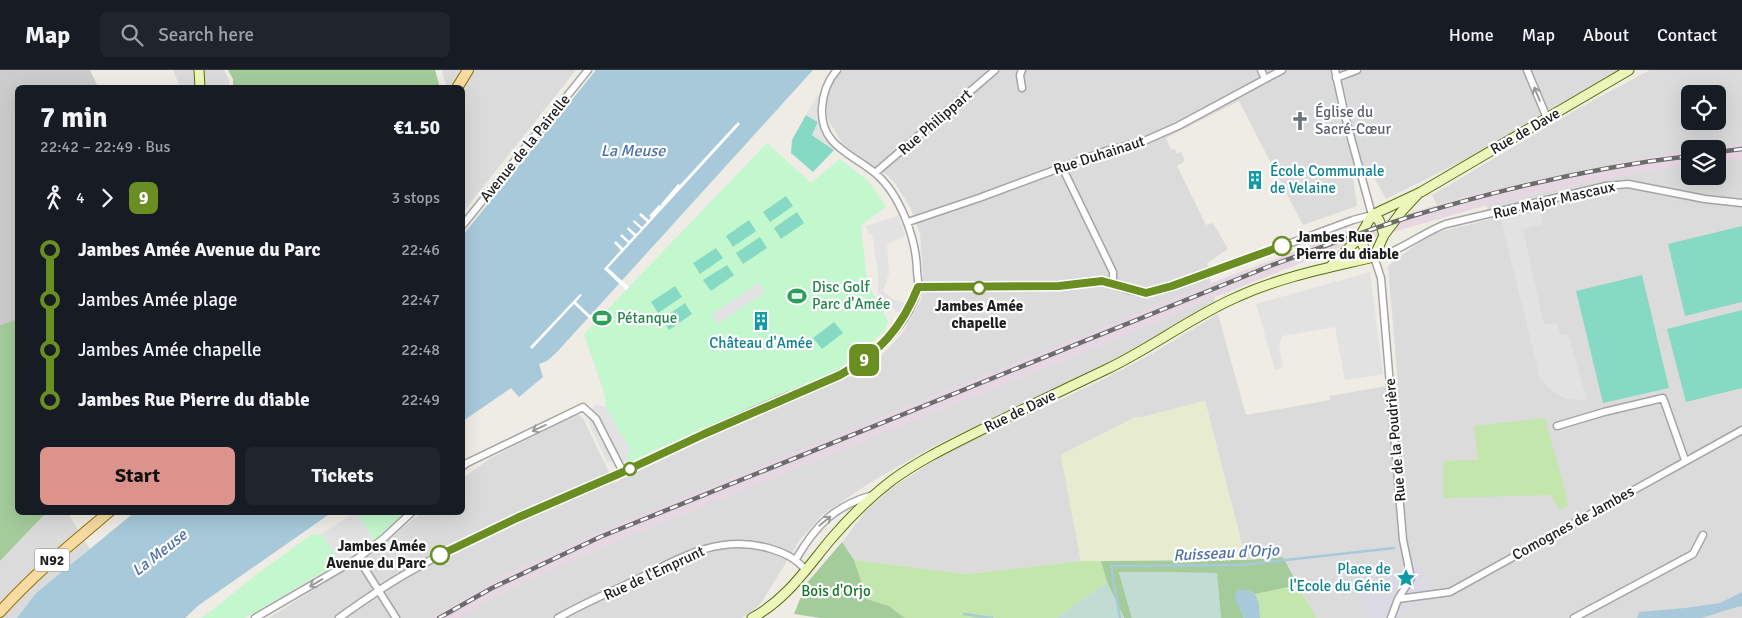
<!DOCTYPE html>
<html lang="en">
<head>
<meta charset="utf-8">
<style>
  body { margin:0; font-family:Signika,sans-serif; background:#20242c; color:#f1f3f6; height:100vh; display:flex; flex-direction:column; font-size:19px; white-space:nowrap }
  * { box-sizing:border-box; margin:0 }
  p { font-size:16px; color:#9ea1a6 }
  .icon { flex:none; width:28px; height:28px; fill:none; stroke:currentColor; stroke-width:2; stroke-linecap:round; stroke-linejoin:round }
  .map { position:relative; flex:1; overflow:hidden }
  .side { position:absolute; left:15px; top:15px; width:450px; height:430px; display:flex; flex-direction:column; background:#171b24; border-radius:8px; box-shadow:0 5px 20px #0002 }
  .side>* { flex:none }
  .badge { padding:0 10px; border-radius:8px; font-size:18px; line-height:32px }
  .tools { position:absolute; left:1681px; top:15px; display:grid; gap:10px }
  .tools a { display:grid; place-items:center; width:45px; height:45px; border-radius:8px; background:#171b24; box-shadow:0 5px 20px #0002; font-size:25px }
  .map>.badge { position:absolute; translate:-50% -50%; box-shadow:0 0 0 2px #fff }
  .legs { display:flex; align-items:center; gap:8px; height:55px; padding:0 25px; font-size:16px }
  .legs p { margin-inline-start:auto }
  .head { display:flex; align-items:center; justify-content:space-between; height:85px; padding:0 25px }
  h1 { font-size:28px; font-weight:700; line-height:38px }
  .button { display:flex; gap:10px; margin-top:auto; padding:10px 25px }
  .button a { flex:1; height:58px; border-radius:8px; background:#dc938c; color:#111; font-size:20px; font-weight:700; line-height:58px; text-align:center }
  .button a+a { background:#20242c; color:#f1f3f6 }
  ul { padding:0 25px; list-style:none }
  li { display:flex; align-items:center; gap:18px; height:50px; font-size:19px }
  li i { display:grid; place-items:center; width:8px; height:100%; margin:0 6px; background:currentColor }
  li i::after { content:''; width:12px; height:12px; margin:-6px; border:4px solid; border-radius:50%; background:#171b24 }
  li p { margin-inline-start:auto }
  li:first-child i { background:linear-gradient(#0000 50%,currentColor 0) }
  li:last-child i { background:linear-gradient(currentColor 50%,#0000 0) }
  header { display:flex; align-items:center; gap:30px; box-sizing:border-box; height:70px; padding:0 25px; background:#171b24; border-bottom:1px solid #363941 }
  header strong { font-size:24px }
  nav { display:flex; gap:28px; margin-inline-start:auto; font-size:18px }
  .search { width:350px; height:45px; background:#20242c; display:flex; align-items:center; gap:12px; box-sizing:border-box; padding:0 18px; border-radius:8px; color:#9ea1a6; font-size:19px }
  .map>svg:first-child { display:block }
</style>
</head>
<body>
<header>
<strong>Map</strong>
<div class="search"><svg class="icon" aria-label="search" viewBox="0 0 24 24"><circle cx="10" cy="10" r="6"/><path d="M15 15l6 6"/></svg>Search here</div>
<nav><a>Home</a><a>Map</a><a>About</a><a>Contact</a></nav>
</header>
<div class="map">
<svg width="1742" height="548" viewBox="0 0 1742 548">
  <rect width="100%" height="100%" fill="#eeece4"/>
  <path fill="#dcdbdb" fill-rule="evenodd" d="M173,0H224L229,10V17H180Z
    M442,0H576L463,142L462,18L446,17Z
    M843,0H1619L1466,89L1386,129L1370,100L1353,107L1357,136L1303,155L1239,31L1166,68L1171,80L1175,79L1177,84L1181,82L1185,91L1177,96L1206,155L1213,153L1228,179L1207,193L1215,232L1122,286L934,376L871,412L822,445L800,470L761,533L754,540L742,548H269L374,481L421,443L462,442L463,408L491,388L575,345H579L583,348L614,413L660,389L717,363L857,303L875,292L902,264L921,230L923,203L920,164L910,137L894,112L887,105L866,92L842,73L827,48L826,32L827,19L835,7Z
    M1650,0H1742V548H1316L1283,487L1246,490L1205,331L1142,347H1135L1061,385L1081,491L967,504L854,490L842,472L866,441L890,419L951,380L983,363L1028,342L1049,335L1110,306L1146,287L1218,244L1246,345L1330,330V326L1398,314L1388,196L1421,171L1436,163L1491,149L1482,122L1437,135L1432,125L1581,37ZM1690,24H1718V51H1690ZM1690,79H1718V106H1690Z
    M51,443H68L90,479L36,523L17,548H0V491L43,446Z"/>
  <path fill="#e7d7e2" d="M1742,74V90L1718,92V79H1709Z
    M1690,81V95L1615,107L1491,134L1344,176L1195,235L1127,265L630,466L509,519L459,548H431L514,500L616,455L1211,213L1352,160L1482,122L1654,86Z"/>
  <path fill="#ccc" d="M0,0H90L98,17L18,18V394L0,412Z"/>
  <path fill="#e7ecd0" d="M1205,331L1246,490L1081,491L1061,385L1135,347H1142Z"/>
  <path fill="#c3e6ac" d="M1545,348L1569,435L1559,440L1551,425L1443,428V391L1478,390L1474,356Z
    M854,490L967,504L1081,491H1101L1107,512L1056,548H905L889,536L867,529Z
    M1298,515L1316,548H1260L1259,533L1255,524Z"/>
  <path fill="#a4cc9b" d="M228,0H435L439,14L438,18L233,17V9Z
    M17,250L18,442L51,443L43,446L0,491V255Z
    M842,472L854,490L867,529L889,536L905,548H821L794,544L806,514Z
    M1283,487L1298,515L1255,524L1247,520L1235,526L1244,548H1221L1216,503L1119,502L1132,548H1124L1107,512L1101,491L1246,490Z"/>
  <path fill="#c2dcd3" d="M1119,502L1217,503L1221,548H1132Z
    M1107,512L1124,548H1056Z"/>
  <path fill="#c3f7cd" d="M767,73L811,113L840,89L868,111L886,136L861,156L867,212L888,251L885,261L837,301L653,381L629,393L626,391L630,379L606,337L605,326L584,264Z
    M356,443H405L374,470Z
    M322,464L340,492L245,548H202L264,499L311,465Z"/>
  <path fill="#86dac3" d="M806,45L818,52L812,65L834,80L813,102L791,83L792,70Z
    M786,126L793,136L770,152L763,142Z
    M797,142L804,153L781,169L774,158Z
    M749,150L756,161L733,177L726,166Z
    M1742,156V232L1685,246L1668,174Z
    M760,167L767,178L743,194L736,183Z
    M716,178L723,188L700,204L693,193Z
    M727,195L734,205L711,221L703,210Z
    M1642,205L1669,318L1603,333L1576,221Z
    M675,216L682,227L658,243L651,232Z
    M685,233L692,244L669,260L662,249Z
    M1742,240V318L1686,332L1667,259Z
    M834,252L843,263L822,279L813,268Z"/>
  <path fill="#e2e2e2" d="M818,24L822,26L821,45L838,77L834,80L812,65L818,52L806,45Z
    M1540,141L1543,154L1523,159L1544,255L1557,253L1560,265L1568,264L1587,330L1566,329L1552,321L1540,309L1501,150Z
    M898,146L905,166L887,174L889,203L883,221L893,229L906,233L901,244L878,227V202L872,163L869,164L866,156Z
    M1370,202L1383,304L1345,310L1335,257L1282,266L1279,276L1283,298L1275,300L1256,234Z
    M759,213L765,222L718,254L711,245Z
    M595,334L606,337L630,379L626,391L618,393L607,392L589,353V342Z
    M355,442L356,443L374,470L340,492L322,464Z"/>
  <path fill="#dad9e4" d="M1417,491L1436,526L1395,548H1371L1358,524Z"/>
  <path fill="#a7c9da" d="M596,0H813L557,282L547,291L539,294L543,307L519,327L511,318L463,351V165Z
    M135,442H331V443L199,535L185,548H17L36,523Z
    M1238,520H1247L1255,524L1259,533L1260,548H1244L1234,526Z
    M1742,522V536C1727,539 1714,545 1700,548H1637L1639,542L1685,538L1720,533Z"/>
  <path fill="#fff" d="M738,52L740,54L608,198L629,217L626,220L604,199L621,180L614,173L616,171L623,178L628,173L620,166L622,164L629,171L634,166L627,159L628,157L636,164L641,159L633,152L634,150L642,157L647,152L639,145L641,143L649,150L651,147L649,146L659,135L662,136L661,134L678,114L680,115Z
    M580,224L582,225L576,232L591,246L589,248L574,234L532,279L530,277Z"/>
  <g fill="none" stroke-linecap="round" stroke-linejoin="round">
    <path stroke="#a7c9da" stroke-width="2.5" d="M964,544L992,548
      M1120,548L1111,496L1241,495L1394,478"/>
    <g stroke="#a5a5a5" stroke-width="9">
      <path id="street" d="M1022,0L1020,5L1022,18
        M1261,0L1265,9
        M1527,0L1547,48
        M1336,8L1357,0
        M1062,97L1113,202V214
        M875,103L995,0
        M908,152L979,128L1106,81L1144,71L1178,56L1282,0
        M462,156L588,0
        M918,217L1059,216L1102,211L1129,220L1146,223L1172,217L1353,150L1372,145L1345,46L1335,0
        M1557,356L1604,342L1663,328L1685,390
        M462,397L467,393L583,337L596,349L623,402
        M358,488L396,548
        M796,489C816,455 834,436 873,425
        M1398,529L1450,522L1742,360
        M255,548L358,488L384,468L412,442
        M339,548C364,530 390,512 418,497C483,460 555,434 623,402C658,386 693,368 729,352C753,341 778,330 803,320C821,313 842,306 858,295C883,277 911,249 918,218C919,213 917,205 917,200C916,168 900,124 875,103C851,83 820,76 822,38C823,23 827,11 837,0
        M558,548C582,534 608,523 634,511C678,489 717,464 768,478C785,483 794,487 807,501
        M1391,548L1398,529L1411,508L1403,470L1381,208L1374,187C1401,182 1421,163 1446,154L1606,116L1628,114L1705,129L1742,133
        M1574,548L1693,484L1703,465"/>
    </g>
    <g stroke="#5a700a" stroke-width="11">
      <path id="secondary" d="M199,0L200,18
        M1372,145L1379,150L1384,165
        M1359,168L1367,183L1374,187
        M1374,187L1384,165L1402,141L1417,125
        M1330,197L1359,168L1372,145L1421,122L1629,0
        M752,548C787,529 806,499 831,469C849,448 869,428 891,411C918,391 949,376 979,361C1021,340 1063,320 1105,300C1150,279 1191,247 1237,227C1280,207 1328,198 1374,187"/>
    </g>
    <g stroke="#917207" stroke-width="12">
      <path id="primary" d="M457,18L468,0
        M0,542C33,505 71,474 109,442"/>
    </g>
    <use href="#street" stroke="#fff" stroke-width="6"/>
    <use href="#secondary" stroke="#edf6ba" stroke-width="9"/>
    <use href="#primary" stroke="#f7dba1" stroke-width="10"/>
    <g stroke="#6c6c6c" stroke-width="4.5">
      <path id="rail" d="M1718,82L1742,79
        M439,548L492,518L600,467L1270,196C1316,179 1362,162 1409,147C1501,119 1595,97 1690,86"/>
    </g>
    <use href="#rail" stroke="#fff" stroke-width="2.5" stroke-dasharray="8" stroke-linecap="butt"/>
  </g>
  <defs><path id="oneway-shaft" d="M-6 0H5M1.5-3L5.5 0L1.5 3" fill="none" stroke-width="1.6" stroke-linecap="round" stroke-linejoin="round" transform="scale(1.25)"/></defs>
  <g stroke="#9a9a9a">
    <use href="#oneway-shaft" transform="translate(1537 24) rotate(-113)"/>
    <use href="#oneway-shaft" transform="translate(539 358) rotate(155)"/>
    <use href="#oneway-shaft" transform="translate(825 451) rotate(-39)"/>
    <use href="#oneway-shaft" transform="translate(316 513) rotate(149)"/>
  </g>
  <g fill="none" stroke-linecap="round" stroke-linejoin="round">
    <g stroke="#fff" stroke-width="11">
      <path id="line-1" d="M440,485L517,448L623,402L704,364L840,305C878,284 902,258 918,217L1059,216L1102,211L1146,223L1172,216L1282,176"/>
    </g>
    <use href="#line-1" stroke="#6b8e23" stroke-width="8"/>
  </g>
  <defs>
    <g id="church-bare" transform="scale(1.5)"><path d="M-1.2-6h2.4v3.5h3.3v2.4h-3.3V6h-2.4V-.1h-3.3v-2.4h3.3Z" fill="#6b7280" stroke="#fff" stroke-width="2.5" paint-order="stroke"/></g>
    <g id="building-bare" transform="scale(1.5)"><path d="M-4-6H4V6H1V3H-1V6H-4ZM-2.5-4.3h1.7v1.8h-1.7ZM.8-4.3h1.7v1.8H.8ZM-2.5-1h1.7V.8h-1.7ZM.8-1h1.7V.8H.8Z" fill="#0f9aa8" stroke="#fff" stroke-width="2.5" paint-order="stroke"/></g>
    <g id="stadium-bare" transform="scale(1.5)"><path d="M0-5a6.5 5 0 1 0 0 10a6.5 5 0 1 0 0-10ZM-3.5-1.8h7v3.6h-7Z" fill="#2e9e5b" stroke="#fff" stroke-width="2.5" paint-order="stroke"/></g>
    <g id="sight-bare" transform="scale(1.5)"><path d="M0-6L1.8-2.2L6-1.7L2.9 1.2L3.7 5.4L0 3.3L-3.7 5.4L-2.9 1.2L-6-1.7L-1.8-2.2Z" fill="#0f9aa8" stroke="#fff" stroke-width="2.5" paint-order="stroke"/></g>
  </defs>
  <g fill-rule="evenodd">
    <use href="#church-bare" x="1300" y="51"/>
    <use href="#building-bare" x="1255" y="110"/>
    <use href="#stadium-bare" x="797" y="226"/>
    <use href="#stadium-bare" x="602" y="248"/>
    <use href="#building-bare" x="761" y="251"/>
    <use href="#sight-bare" x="1406" y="508"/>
  </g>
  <g fill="#fff" stroke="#6b8e23" stroke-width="2.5">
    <circle cx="1282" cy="176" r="9"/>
    <circle cx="979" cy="218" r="6"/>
    <circle cx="630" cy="399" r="6"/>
    <circle cx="440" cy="485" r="9"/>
  </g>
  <g text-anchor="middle" stroke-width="4.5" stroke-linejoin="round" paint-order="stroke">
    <rect fill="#fff" stroke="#626262" stroke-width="1" x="34.5" y="478.5" width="35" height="23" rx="4"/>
    <g font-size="14" font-weight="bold" fill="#1e1e1e">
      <text x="52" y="495">N92</text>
    </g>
    <g font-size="15" fill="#5b616d" stroke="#fff" text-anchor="start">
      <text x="1315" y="47">Église du<tspan x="1315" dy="17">Sacré-Cœur</tspan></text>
    </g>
    <g font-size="15" fill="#1e1e1e" stroke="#fff">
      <text transform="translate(935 52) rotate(-41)" y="5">Rue Philippart</text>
      <text transform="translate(1525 61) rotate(-30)" y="5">Rue de Dave</text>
      <text transform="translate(525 78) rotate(-51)" y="5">Avenue de la Pairelle</text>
      <text transform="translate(1099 85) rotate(-18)" y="5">Rue Duhainaut</text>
      <text transform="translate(1554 130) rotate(-13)" y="5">Rue Major Mascaux</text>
      <text transform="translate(1020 341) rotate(-26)" y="5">Rue de Dave</text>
      <text transform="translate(1395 370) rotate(-95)" y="5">Rue de la Poudrière</text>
      <text transform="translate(1573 453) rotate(-29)" y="5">Comognes de Jambes</text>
      <text transform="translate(654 503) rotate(-25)" y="5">Rue de l'Emprunt</text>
    </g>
    <g font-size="15" fill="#0d838f" stroke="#fff" text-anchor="start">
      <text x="1270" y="106">École Communale<tspan x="1270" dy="17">de Velaine</tspan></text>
      <text x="761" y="278" text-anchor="middle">Château d'Amée</text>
      <text x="1391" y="504" text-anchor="end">Place de<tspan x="1391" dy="17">l'Ecole du Génie</tspan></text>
    </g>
    <g font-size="15" font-weight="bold" fill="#1e1e1e" stroke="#fff" text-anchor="start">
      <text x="1296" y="172">Jambes Rue<tspan x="1296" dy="17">Pierre du diable</tspan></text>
      <text x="979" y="241" text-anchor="middle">Jambes Amée<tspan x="979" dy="17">chapelle</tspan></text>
      <text x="426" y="481" text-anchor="end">Jambes Amée<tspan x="426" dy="17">Avenue du Parc</tspan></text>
    </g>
    <g font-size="15" fill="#27864d" stroke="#fff" text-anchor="start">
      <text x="812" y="222">Disc Golf<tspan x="812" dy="17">Parc d'Amée</tspan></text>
      <text x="617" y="253">Pétanque</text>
    </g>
    <g font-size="15" fill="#117724" stroke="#fff">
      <text x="836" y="526">Bois d'Orjo</text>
    </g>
    <g font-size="16" font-style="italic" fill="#4f72a9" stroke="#fff">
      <text x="633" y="86">La Meuse</text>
      <text transform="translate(159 482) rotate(-38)" y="6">La Meuse</text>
      <text transform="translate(1226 482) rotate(-3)" y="6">Ruisseau d'Orjo</text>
    </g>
  </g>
</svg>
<div class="tools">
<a><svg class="icon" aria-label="locate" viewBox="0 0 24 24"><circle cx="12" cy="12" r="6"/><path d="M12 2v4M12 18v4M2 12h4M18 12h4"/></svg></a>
<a><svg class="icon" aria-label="layers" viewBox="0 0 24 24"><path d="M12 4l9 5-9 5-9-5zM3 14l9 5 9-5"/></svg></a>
</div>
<b class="badge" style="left:864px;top:290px;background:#6b8e23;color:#fff">9</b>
<section class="side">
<div class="head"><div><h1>7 min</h1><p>22:42 – 22:49 · Bus</p></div><b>€1.50</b></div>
<div class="legs"><svg class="icon" aria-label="walk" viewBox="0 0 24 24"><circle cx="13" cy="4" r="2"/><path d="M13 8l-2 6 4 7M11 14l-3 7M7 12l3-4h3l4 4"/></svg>4<svg class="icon" aria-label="forward" viewBox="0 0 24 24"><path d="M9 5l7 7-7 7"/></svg><b class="badge" style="background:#6b8e23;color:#fff">9</b><p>3 stops</p></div>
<ul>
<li><i style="color:#6b8e23"></i><b>Jambes Amée Avenue du Parc</b><p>22:46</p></li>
<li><i style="color:#6b8e23"></i><span>Jambes Amée plage</span><p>22:47</p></li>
<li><i style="color:#6b8e23"></i><span>Jambes Amée chapelle</span><p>22:48</p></li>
<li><i style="color:#6b8e23"></i><b>Jambes Rue Pierre du diable</b><p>22:49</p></li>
</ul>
<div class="button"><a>Start</a><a>Tickets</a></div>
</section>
</div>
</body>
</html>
